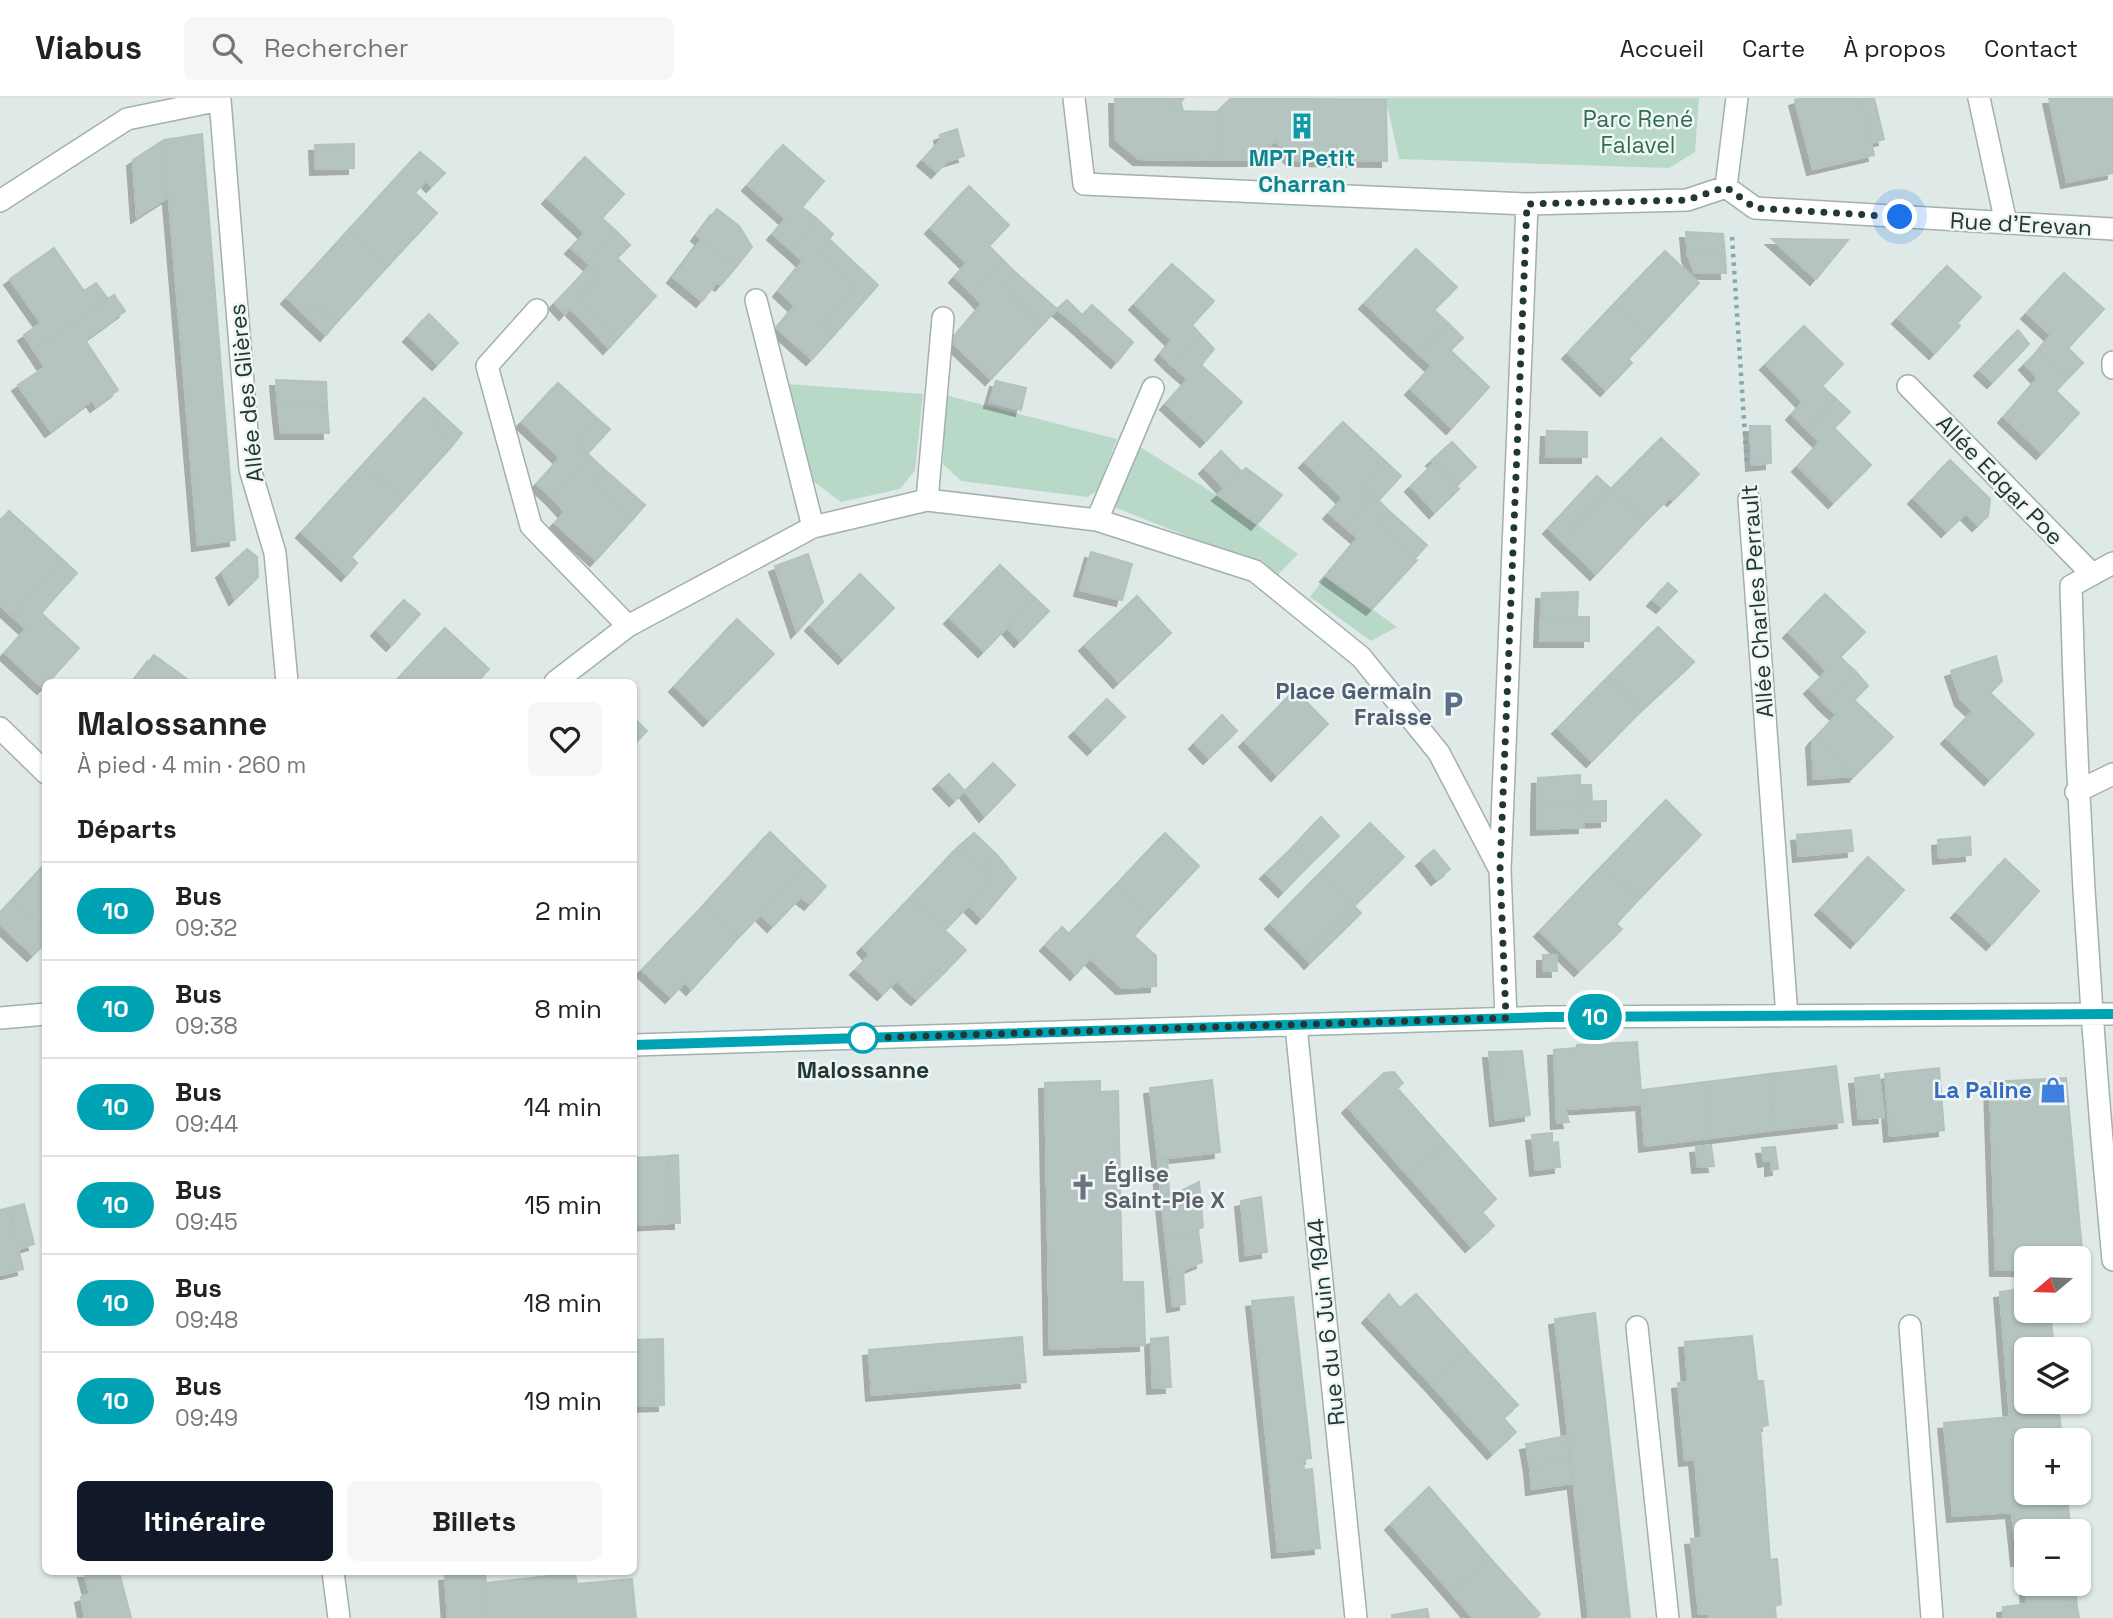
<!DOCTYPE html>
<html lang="fr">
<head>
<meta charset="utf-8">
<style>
  body { margin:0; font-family:"Space Grotesk",sans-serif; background:#f6f6f6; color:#222; height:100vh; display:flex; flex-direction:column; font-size:26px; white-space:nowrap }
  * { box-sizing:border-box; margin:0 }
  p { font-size:23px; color:#767676 }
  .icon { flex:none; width:38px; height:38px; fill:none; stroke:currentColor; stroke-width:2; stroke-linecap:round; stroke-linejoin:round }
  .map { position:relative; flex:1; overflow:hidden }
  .details { position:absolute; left:42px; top:581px; width:595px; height:896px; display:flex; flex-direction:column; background:#fff; border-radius:10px; box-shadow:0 2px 5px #0004 }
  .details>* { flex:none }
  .badge { padding:0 14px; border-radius:23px; font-size:24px; line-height:46px }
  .needle { width:46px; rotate:251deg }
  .buttons { position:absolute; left:2014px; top:1148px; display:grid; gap:14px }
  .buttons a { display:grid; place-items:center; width:77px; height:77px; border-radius:10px; background:#fff; box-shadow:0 2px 5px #0004; font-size:35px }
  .you { position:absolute; width:35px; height:35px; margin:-18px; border:5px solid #fff; border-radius:50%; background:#1a73e8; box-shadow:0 0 0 10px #1a73e833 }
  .map>.badge { position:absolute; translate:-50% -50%; box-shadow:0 0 0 4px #fff }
  h2 { padding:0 35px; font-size:26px; line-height:63px }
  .round { display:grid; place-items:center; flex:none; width:74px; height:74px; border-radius:10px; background:#f6f6f6 }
  .summary { display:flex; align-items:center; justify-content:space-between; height:119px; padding:0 35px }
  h1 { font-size:33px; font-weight:600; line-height:52px }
  .cta { display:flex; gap:14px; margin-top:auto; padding:14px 35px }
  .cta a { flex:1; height:80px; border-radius:10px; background:#111827; color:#fff; font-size:28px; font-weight:600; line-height:80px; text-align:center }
  .cta a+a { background:#f6f6f6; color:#222 }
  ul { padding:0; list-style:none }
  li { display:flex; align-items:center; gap:21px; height:98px; padding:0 35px; border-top:2px solid #e0e0e0 }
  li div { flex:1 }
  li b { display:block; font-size:26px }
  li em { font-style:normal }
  li .badge { min-width:77px; font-weight:700; text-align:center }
  header { display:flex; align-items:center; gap:42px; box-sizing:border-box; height:98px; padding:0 35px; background:#fff; border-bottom:2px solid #e0e0e0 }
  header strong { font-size:33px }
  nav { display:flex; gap:38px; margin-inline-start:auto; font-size:24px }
  .search { width:490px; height:63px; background:#f6f6f6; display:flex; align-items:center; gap:18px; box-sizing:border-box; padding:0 24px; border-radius:10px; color:#767676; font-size:26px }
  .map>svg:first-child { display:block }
</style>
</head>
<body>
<header>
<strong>Viabus</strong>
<div class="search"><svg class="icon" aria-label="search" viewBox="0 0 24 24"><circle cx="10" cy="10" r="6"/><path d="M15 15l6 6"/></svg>Rechercher</div>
<nav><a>Accueil</a><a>Carte</a><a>À propos</a><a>Contact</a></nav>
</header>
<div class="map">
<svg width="2113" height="1520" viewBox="0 0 2113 1520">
  <defs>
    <filter id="shadow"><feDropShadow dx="-6" dy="6" stdDeviation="0" flood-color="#0004"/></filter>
  </defs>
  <rect width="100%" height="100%" fill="#dfe9e7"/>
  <path fill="#b9d9c8" d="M1314,0H1699L1695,54L1669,70L1399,61L1386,2Z
    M787,286L923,296L915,372L900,391L841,404L814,384Z
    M945,297L1117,341L1097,393L1087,399L961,383L943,366Z
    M1137,347L1218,398L1298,456L1274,481L1217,450L1114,409Z
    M1326,478L1397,529L1371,543L1310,499Z"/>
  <path fill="#b5c4c0" stroke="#b2c2bf" stroke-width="2" filter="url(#shadow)" d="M1115,0H1164L1177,13L1217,14L1216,62L1139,61L1116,42Z
    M1164,0H1184L1181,4L1183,13H1177Z
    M1231,0L1386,2L1387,63L1293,62L1275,42L1254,62H1216L1217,14Z
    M1801,0H1861L1874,57L1813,71L1795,2Z
    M1861,0H1874L1884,41L1871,45Z
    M2049,0H2113V75L2067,84Z
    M957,31L964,58L947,63L937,74L923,62L941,42L940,37Z
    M202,36L235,442L198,447L164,42Z
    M164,42L168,99L137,119L133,62Z
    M354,46V70L316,71L315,47Z
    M783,47L824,83L802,109L817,121L791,152L773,136L786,121L748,87Z
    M420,54L445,75L432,88L426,82L415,95L437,115L387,169L348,133Z
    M585,59L624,96L602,120L616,133L587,164L571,150L585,135L548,100Z
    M969,88L1009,127L989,148L1003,162L972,195L955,179L967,165L931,130Z
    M717,111L739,128L752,149L736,169L697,137Z
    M817,121L833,136L819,153L856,187L822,227L833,238L812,261L777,230L795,208L779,193L803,163L791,152Z
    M348,133L387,169L336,225L314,205L304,216L287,200Z
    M616,133L630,147L617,160L656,198L618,240L577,201L600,178L587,164Z
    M1686,134L1723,136L1725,157H1688Z
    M829,141L878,187L833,238L822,227L856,187L819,153Z
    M1772,141H1774L1848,142L1816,181Z
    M701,142L736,169L721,187L717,184L702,203L673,179Z
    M54,150L84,193L96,185L108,201L34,252L24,237L41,225L10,181Z
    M1416,151L1457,189L1434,212L1448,225L1419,256L1365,205Z
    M1665,153L1699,185L1651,237L1616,204Z
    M1688,157H1725L1726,175H1695Z
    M1003,162L1016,175L1004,189L1042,227L991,281L951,243L982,206L972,195Z
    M1172,166L1214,203L1192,227L1201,237L1173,268L1161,256L1172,242L1135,206Z
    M590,168L600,178L577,201L618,240L609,250L570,210L565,216L555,205Z
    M1947,168L1981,199L1957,225L1960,228L1935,255L1898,220Z
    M1016,175L1057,211L1042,227L1004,189Z
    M2064,175L2104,211L2068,250L2083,265L2069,279L2039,252L2051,237L2027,215Z
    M114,197L125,213L85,242L118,292L96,308L92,302L51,333L18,287L45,269L34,252Z
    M1067,202L1083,218L1075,226L1057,211Z
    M1616,204L1651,237L1628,261L1632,265L1606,292L1568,255Z
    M314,205L336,225L326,237L304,216Z
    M1092,207L1133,244L1117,264L1075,226Z
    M429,216L458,245L438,266L409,238Z
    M1448,225L1463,240L1450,252L1489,289L1452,330L1411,291L1432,268L1419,256Z
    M1804,228L1843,266L1822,288L1836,301L1807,331L1792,316L1803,304L1766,266Z
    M2018,232L2029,246L1993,284L1980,272Z
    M1201,237L1214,251L1201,267L1242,304L1206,343L1166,306L1188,281L1173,268Z
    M2039,252L2069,279L2056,293L2079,315L2042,355L2004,319L2038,280L2025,266Z
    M276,282L326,284L327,309L278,308Z
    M996,283L1026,290L1021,312L990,304Z
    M558,285L598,321L576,345L591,359L552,400L537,386L560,360L522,324Z
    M424,300L441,316L430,326L452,348L403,402L363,367Z
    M1836,301L1850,314L1834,330L1871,367L1834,404L1798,368L1820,344L1807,331Z
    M278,308L327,309L329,335H281Z
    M441,316L462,335L452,348L430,326Z
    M598,321L610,331L587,356L576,345Z
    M1343,324L1385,363L1362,387L1373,397L1344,428L1329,415L1343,400L1305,364Z
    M1750,328H1770L1771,365L1752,367Z
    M1547,333L1587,334V359H1546Z
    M1661,340L1699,376L1673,402L1670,399L1646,423L1611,391Z
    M1452,344L1476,369L1456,388L1432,362Z
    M1221,353L1242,374L1225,391L1205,370Z
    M591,359L605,372L594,384L632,422L596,462L555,425L565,414L552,400Z
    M1950,362L1990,401L1988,418L1978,427L1966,415L1947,433L1914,400Z
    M1385,363L1401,378L1378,403L1362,387Z
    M1435,364L1459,391L1435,414L1411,388Z
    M363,367L403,402L351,459L357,465L347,477L302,434Z
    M1246,370L1282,397L1257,426L1218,397Z
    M605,372L645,407L632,422L594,384Z
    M1597,378L1611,391L1561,442L1549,430Z
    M1611,391L1646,423L1596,476L1561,442Z
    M1373,397L1388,412L1376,425L1417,462L1372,511L1326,478L1358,440L1344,428Z
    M1388,412L1427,447L1415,460L1376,425Z
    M9,413L63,462L12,518L0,507V423Z
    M247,451L257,459L258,479L235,501L222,474Z
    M1091,454L1132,466L1122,502L1080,492Z
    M808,456L823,504L797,534L775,468Z
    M63,462L77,475L41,515L79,550L43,590L5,555L26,531L12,518Z
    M1000,467L1035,500L984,553L950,520Z
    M860,476L894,510L844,560L811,527Z
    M1668,485L1677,493L1662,509L1653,502Z
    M1578,494L1577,519H1541L1542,495Z
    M1825,496L1865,534L1840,559L1856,574L1824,605L1810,590L1827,573L1789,534Z
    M1137,498L1171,535L1119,584L1085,547Z
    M1035,500L1049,513L1020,543L1007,529Z
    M404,502L420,516L392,547L377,532Z
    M1541,519H1589V543H1540Z
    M737,521L774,556L709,622L675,588Z
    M1658,529L1694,564L1642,612L1608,579Z
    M445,530L489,571L477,584H395Z
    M154,557L191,584H133Z
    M1996,558L2002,583L1990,595L2034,636L1990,681L1947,640L1973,613L1961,602L1951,573Z
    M1856,574L1868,588L1854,602L1893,639L1854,678L1815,640L1837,617L1824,605Z
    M1608,579L1642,612L1592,663L1558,630Z
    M1295,592L1328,626L1277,677L1245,643Z
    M1107,601L1125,619L1093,651L1075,633Z
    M1222,617L1237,633L1209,660L1195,645Z
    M634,620L647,633L634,646Z
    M1815,640L1854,678L1814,681L1812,644Z
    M993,665L1015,687L985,718L965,693Z
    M949,676L965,693L955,702L939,685Z
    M1580,677V704L1537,706L1538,680Z
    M1580,687H1591L1592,704H1580Z
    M1666,702L1701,737L1639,801L1603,767Z
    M1606,703V723L1584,724L1583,704Z
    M1583,704L1584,729L1537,731V706Z
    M1321,719L1339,738L1310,766L1293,749Z
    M1370,725L1404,759L1354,808L1320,775Z
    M1851,732L1853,753L1799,758L1797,737Z
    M770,734L806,769L738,840L704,807Z
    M974,735L996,756L983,770L959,748Z
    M1165,735L1199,768L1151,819L1117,786Z
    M1970,739L1971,757L1939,760L1938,742Z
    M959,748L994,781L945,832L910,800Z
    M1293,749L1310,766L1284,793L1266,775Z
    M1434,752L1450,771L1437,781L1422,762Z
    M996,756L1016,780L982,820L969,807L994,781L983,770Z
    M1868,759L1904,792L1856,844L1821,811Z
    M2005,761L2039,793L1992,846L1957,814Z
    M46,765V832L12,802Z
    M1603,767L1639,801L1616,826L1622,831L1580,872L1540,833Z
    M806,769L826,788L810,806L801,799L773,828L761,816Z
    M1320,775L1354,808L1304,858L1271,825Z
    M1117,786L1151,819L1134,838L1156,858V888L1122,890L1090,860L1076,876L1046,847L1062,829L1069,836Z
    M910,800L966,852L943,876L939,871L912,897L897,882L883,896L856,871L870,857L863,849Z
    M12,802L46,832V844L33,857L0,826V815Z
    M704,807L738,840L692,891L685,884L671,899L642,872Z
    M1354,808L1361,815L1310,865L1304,858Z
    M1543,857H1556L1557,873H1543Z
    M939,871L943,876L917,901L912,897Z
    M1637,944L1642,1006L1565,1011L1569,1024L1557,1025L1554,952L1576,950L1577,947Z
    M1522,953L1530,1017L1496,1022L1491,975L1503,974L1500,954Z
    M1489,954H1500L1503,974L1491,975Z
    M1836,968L1843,1024L1774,1032L1769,976Z
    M1939,970L1944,1032L1890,1038L1885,976Z
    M1394,974L1403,985L1397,990L1446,1045L1409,1078L1348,1009L1384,975Z
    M1769,976L1774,1032L1711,1040L1705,984Z
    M1879,977L1884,1019L1859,1021L1855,980Z
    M2066,980L2082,1152L2055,1153V1160H2026V1172H1996L1990,984Z
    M1212,982L1220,1054L1158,1061L1150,990Z
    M1100,983V994L1118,993L1122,1184H1143L1145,1247L1050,1251L1045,985Z
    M1705,984L1711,1040L1645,1048L1641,992Z
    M1552,1035V1045L1558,1044L1560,1069L1536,1072L1532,1037Z
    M1446,1045L1496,1101L1482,1114L1494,1128L1471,1148L1409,1078Z
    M1711,1047L1714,1068L1698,1069L1696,1049Z
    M1775,1049L1778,1071L1771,1072V1062L1764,1063L1762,1050Z
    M678,1057L680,1125H669L668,1058Z
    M668,1058L669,1125L634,1127V1060Z
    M1158,1061H1167L1169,1095L1161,1096Z
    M1199,1084L1203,1129L1166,1144L1161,1096L1179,1094Z
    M1261,1099L1267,1154L1246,1157L1241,1103Z
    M24,1106L34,1146L18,1151L9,1110Z
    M9,1110L23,1171L0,1177V1112Z
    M1198,1131L1202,1164L1183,1172L1185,1206L1173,1208L1166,1144Z
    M2026,1190V1213H2050L2038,1215L2042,1251H2026V1304H2047L2048,1314L2059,1313L2062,1342H2026V1395H2067L2068,1408L2056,1409L2059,1433H2026V1486H2064L2066,1508L2077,1509L2079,1520H2004L2003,1509L2027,1506L2024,1461L2017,1462L2012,1414L1953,1418L1944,1325L2010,1319L2000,1194Z
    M1389,1196L1400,1210L1416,1196L1468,1253L1431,1286L1368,1219Z
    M1293,1199L1311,1360L1303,1361L1304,1372L1312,1371L1320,1450L1278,1454L1252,1203Z
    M2050,1213L2054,1251H2042L2038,1215Z
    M1595,1215L1630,1520H1589L1555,1221Z
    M1752,1238L1757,1283H1763L1768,1327L1760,1329L1770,1462L1777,1461L1781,1506L1775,1508L1776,1520H1709V1515L1699,1516L1691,1441L1702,1440L1695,1361L1685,1362L1678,1285L1688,1284L1685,1244Z
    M1022,1239L1026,1284L872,1297L869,1252Z
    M1168,1239L1171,1289L1153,1290L1151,1241Z
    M663,1241L664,1307L634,1308V1242Z
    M1468,1253L1518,1307L1503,1320L1516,1334L1493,1355L1431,1286Z
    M1566,1338L1569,1362L1530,1369L1526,1346Z
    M1569,1362L1572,1385L1532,1391L1530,1369Z
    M1429,1389L1490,1460L1451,1494L1391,1426Z
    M2068,1408L2071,1433H2059L2056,1409Z
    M1490,1460L1540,1516L1536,1520H1473L1451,1494Z
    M84,1474H119L131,1520H85L81,1499L90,1496Z
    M485,1474L488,1520H448L445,1477Z
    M575,1475L577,1486L632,1481L636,1520H488L486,1485Z
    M2064,1486H2075L2077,1509L2066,1508Z
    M1427,1511L1429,1520H1392V1517Z"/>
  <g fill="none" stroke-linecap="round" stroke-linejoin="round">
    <g stroke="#a2b0ae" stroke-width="24">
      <path id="minor" d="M1074,0L1084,86L1527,106L1687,102L1726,89
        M1979,0L2006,125
        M1726,89L1755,110L2113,131
        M1726,89L1737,0
        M0,103L127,21L220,2L250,371L275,455L287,584
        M756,202L813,429
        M537,212L487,268L531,428L628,528
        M2113,264V270
        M1908,288L2092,476
        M1749,401L1787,918
        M927,402L943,220
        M1097,422L1153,290
        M2113,465L2071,488C2077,714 2091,937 2113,1162
        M555,584L628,528L813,429L927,402L1097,422L1255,473L1361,559L1439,655L1500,772L1506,920
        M0,630L46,675
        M2076,694L2113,676
        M1500,772L1527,106
        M0,920L46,916
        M1296,928L1356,1520
        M634,947L1548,919L2113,916
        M1910,1228L1932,1520
        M1637,1229L1668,1520
        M333,1474L339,1520"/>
    </g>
    <path stroke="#82aba6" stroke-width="4.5" stroke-dasharray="3.5 5" stroke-linecap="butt" d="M1732,139L1747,368"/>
    <use href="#minor" stroke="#fff" stroke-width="21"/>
  </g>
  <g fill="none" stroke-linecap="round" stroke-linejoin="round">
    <g stroke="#fff" stroke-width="16">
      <path id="line" d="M634,947L1548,919L2113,916"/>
    </g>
    <use href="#line" stroke="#00a3b4" stroke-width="10"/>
    <path stroke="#213836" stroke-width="7" stroke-dasharray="0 12.6" d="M863,940L1506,920L1500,772L1527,106L1687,102L1726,89L1755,110L1900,119"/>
  </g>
  <defs>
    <g id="building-bare" transform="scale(2.1)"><path d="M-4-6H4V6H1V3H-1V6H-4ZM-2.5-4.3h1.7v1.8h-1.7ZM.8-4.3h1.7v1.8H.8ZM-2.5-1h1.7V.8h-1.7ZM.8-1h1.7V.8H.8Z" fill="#0f9aa8" stroke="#eff6f4" stroke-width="2.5" paint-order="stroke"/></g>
    <g id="parking-bare" transform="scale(2.1)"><path d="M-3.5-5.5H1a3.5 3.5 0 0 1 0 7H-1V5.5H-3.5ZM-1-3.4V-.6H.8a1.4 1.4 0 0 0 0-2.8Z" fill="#5c6f8a" stroke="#eff6f4" stroke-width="2.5" paint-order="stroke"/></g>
    <g id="shop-bare" transform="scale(2.1)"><path d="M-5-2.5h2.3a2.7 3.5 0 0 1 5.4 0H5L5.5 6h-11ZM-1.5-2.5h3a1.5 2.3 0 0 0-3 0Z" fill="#3f7fe0" stroke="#eff6f4" stroke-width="2.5" paint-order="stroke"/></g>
    <g id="church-bare" transform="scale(2.1)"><path d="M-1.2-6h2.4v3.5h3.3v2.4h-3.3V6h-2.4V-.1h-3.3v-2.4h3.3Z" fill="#6b7280" stroke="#eff6f4" stroke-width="2.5" paint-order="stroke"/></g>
  </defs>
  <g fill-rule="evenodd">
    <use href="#building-bare" x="1302" y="28"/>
    <use href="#parking-bare" x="1453" y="606"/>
    <use href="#shop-bare" x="2053" y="992"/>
    <use href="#church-bare" x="1083" y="1089"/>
  </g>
  <circle fill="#fff" stroke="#00a3b4" stroke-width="3.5" cx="863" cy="940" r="14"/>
  <g text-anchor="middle" stroke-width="5" stroke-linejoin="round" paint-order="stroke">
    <g font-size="23" fill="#2f6c53" stroke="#eff6f4">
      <text x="1638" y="29">Parc René<tspan x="1638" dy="26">Falavel</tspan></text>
    </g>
    <g font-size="23" font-weight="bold" fill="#0d838f" stroke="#eff6f4">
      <text x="1302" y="68">MPT Petit<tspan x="1302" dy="26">Charran</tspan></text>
    </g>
    <g font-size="23" fill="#213836" stroke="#eff6f4">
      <text transform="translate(2021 126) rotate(3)" y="8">Rue d'Erevan</text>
      <text transform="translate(246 295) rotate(-96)" y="8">Allée des Glières</text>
      <text transform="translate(2000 382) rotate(46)" y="8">Allée Edgar Poe</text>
      <text transform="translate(1757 503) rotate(-94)" y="8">Allée Charles Perrault</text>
      <text transform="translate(1326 1224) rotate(-96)" y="8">Rue du 6 Juin 1944</text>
    </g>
    <g font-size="23" font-weight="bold" fill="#4e5e75" stroke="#eff6f4" text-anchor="end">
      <text x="1432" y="601">Place Germain<tspan x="1432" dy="26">Fraisse</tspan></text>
    </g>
    <g font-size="23" font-weight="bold" fill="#213836" stroke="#eff6f4">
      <text x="863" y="980">Malossanne</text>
    </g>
    <g font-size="23" font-weight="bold" fill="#366cbe" stroke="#eff6f4" text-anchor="end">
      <text x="2032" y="1000">La Paline</text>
    </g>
    <g font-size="23" font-weight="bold" fill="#5b616d" stroke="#eff6f4" text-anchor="start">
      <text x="1104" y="1084">Église<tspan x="1104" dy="26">Saint-Pie X</tspan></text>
    </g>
  </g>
</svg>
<div class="buttons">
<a><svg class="needle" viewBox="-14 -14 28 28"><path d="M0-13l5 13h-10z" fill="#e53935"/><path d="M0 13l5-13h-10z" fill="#767676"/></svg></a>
<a><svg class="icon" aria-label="layers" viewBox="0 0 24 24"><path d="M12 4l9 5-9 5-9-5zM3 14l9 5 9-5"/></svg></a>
<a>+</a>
<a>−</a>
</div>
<div class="you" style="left:1900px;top:119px"></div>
<b class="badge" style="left:1595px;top:919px;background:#00a3b4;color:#fff">10</b>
<section class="details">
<div class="summary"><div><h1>Malossanne</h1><p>À pied · 4 min · 260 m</p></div><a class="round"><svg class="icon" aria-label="heart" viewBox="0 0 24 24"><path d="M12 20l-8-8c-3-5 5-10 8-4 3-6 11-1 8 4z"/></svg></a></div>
<h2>Départs</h2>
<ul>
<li><span class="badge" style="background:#00a3b4;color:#fff">10</span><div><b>Bus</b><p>09:32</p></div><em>2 min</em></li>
<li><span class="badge" style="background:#00a3b4;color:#fff">10</span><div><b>Bus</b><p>09:38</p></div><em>8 min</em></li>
<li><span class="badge" style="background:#00a3b4;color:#fff">10</span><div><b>Bus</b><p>09:44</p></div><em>14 min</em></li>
<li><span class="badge" style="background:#00a3b4;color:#fff">10</span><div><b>Bus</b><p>09:45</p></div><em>15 min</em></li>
<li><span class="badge" style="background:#00a3b4;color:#fff">10</span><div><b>Bus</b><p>09:48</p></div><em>18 min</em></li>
<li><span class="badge" style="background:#00a3b4;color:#fff">10</span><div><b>Bus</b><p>09:49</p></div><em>19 min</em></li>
</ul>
<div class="cta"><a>Itinéraire</a><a>Billets</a></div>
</section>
</div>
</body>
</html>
